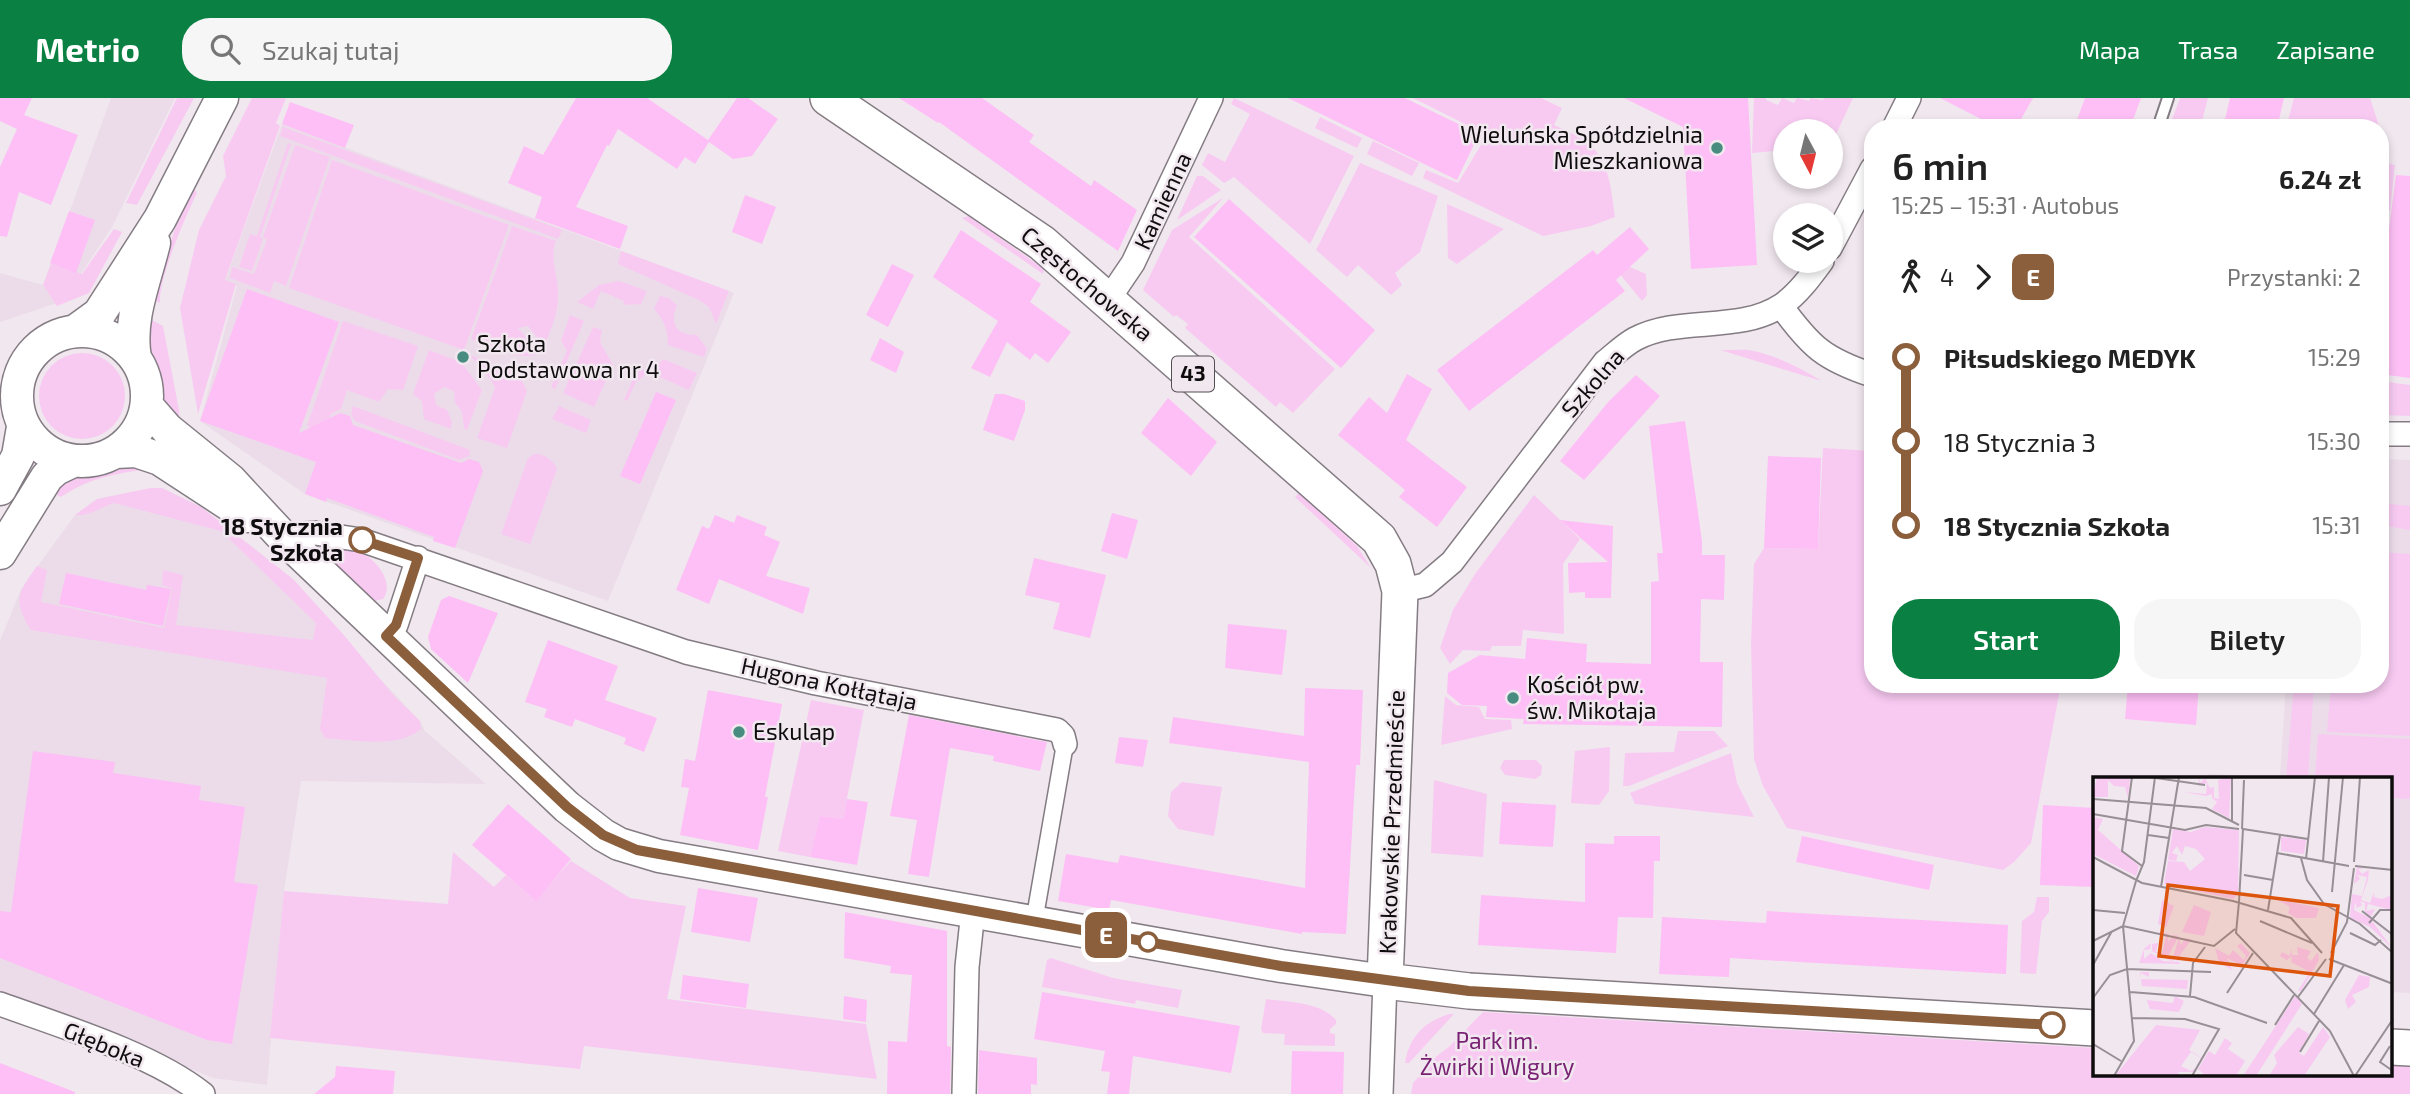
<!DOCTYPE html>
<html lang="pl">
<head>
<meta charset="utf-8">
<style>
  body { margin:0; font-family:"Exo 2",sans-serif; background:#f6f6f6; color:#222; height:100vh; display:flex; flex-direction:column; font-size:26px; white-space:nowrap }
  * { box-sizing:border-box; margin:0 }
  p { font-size:23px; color:#767676 }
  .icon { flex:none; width:38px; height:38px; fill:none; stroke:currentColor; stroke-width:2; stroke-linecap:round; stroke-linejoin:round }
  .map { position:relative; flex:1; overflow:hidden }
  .panel { position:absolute; left:1864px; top:21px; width:525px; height:574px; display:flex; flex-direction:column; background:#fff; border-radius:28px; box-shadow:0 4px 10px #0003 }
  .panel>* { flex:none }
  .badge { padding:0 14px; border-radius:10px; font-size:24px; line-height:46px }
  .needle { width:46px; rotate:173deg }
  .controls { position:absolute; left:1773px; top:21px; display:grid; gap:14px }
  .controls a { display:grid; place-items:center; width:70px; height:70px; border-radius:50%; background:#fff; box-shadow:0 4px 10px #0003; font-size:35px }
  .map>.badge { position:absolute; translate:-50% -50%; box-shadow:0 0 0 4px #fff }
  .legs { display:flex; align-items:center; gap:10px; height:77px; padding:0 28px; font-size:23px }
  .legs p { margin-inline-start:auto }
  .overview { display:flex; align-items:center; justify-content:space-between; height:119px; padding:0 28px }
  h1 { font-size:38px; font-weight:600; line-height:52px }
  .primary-button { display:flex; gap:14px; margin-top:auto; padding:14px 28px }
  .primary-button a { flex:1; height:80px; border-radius:28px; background:#0b8043; color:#fff; font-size:28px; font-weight:600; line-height:80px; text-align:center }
  .primary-button a+a { background:#f6f6f6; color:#222 }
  ul { padding:0 28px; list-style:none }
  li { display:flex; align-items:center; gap:24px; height:84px; font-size:26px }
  li i { display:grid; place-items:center; width:10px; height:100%; margin:0 9px; background:currentColor }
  li i::after { content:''; width:18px; height:18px; margin:-9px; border:5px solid; border-radius:50%; background:#fff }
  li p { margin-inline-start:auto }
  li:first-child i { background:linear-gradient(#0000 50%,currentColor 0) }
  li:last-child i { background:linear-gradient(currentColor 50%,#0000 0) }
  header { display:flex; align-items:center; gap:42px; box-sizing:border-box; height:98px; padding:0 35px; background:#0b8043; color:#fff }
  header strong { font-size:33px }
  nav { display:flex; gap:38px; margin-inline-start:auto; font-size:24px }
  .search { width:490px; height:63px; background:#f6f6f6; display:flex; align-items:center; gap:18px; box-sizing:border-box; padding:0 24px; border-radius:28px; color:#767676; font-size:26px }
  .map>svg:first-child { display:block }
</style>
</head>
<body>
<header>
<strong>Metrio</strong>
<div class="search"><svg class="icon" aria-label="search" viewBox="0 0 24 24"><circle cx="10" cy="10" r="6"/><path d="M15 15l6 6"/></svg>Szukaj tutaj</div>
<nav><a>Mapa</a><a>Trasa</a><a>Zapisane</a></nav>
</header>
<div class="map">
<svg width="2410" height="996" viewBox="0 0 2410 996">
  <rect width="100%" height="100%" fill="#f1e7ef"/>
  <path fill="#ecdcea" d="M111,0H175L112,129L63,203L0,224V175L43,187Z
    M282,26L734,195L608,503L305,396L200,323L237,188L225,183Z
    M2380,361L2410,362V895L2391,894V681H2207L2208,676L2280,679L2286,586H2380Z
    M151,390H162L201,409L293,481L365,565L420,623L425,633L486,686L301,683L284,793L267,987L213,980L0,893V543L21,491L75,417L97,401Z"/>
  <path fill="#f8caf2" d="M177,0H194L137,107L126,105Z
    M252,0H286L276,25L280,28L225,182L236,186L198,316L180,210L199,132L226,78L223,58Z
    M1234,0L1354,58L1310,146L1234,79L1224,85L1202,67L1208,55L1225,64L1250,16L1231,6Z
    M1413,0H1541L1562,10L1554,27C1564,32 1575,36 1584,42C1610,60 1611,91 1615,119L1591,128L1543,138L1423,80L1426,72L1458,85L1487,37Z
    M1754,0H1766V2L1778,7L1782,0L1794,5L1797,0L1809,3L1811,0L1823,2L1824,0H1853L1831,47L1830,33H1785V52L1752,55Z
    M2180,0H2208L2200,30H2169Z
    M2294,0H2370L2378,25V30H2286Z
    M1320,19L1362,40L1357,50L1315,30Z
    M283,29L562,132L558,141L280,38Z
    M1373,43L1419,65L1412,78L1367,56Z
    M288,45L291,46L260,139L263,141L252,173L239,169L250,136L257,138Z
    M295,47L330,59L286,188L274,183L270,195L230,180L232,169L254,176L267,142L263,139Z
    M332,62L509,127L464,252L289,190Z
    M2380,64L2395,67L2390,113H2380Z
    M1360,65L1438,98L1420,154L1395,175L1402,187L1391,197L1358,167L1347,179L1316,152Z
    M1197,78H1203L1221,92L1177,122Z
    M193,89L197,95C186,117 158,182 160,205L153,202L154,194L176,128Z
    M1223,100L1189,139L1335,271L1293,315L1280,304L1276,309L1185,230L1188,226L1176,217L1174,219L1143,192L1172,132Z
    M1447,106L1504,131L1457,166L1448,160Z
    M969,118L1044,171L1043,176L962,120Z
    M512,128L556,143C549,159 558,176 558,193C559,214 552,229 544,248L528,228L518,230L540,255C523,265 488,248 471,241Z
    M114,131L122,134L89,195L57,208L43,187L51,166L82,176Z
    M621,153L729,193L716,226L709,209L699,202L618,166Z
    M1605,158L1646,176L1647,197L1642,203Z
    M619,183L647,193L641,206L623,207L624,203L601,193L593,211L577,204L599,187Z
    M660,198L669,200L677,207C669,226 676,237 697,237L707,251L704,259L668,247C668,232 664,222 654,211Z
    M570,217L584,223L555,291L551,289L567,253L561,243Z
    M146,219L163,228L179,312L180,332L159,310L152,275L147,260Z
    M343,223L418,248L403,292L388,291L379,304L347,292L341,311L331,316L324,334L307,328Z
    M593,229L602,232L600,244L613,267L594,309L563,295Z
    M429,252L461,264L482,292L467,332L464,330L462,314L455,304L454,293L444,289L434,296L436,307L447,312L452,324L451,331L424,321L422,303L413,296Z
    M1720,252C1729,253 1739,251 1748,252C1774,256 1800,270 1822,283Z
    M39 298a43 43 0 1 1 86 0a43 43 0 1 1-86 0Z
    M470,257L519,276L527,293L507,350L477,340L495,290L491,282Z
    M663,261L697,275L689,292L649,274L636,284L627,303L624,302L636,274L657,268Z
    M2380,283L2410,287V318L2380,317Z
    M353,308L470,352L469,358L459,362L355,323L351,316Z
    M559,308L591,322L586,335L552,321Z
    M1823,350L1872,353V586H2061L2031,745L2014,764L2003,772L1787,730L1763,688L1754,661L1751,546L1754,466L1764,450L1818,451Z
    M534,356C544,355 553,362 557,371L530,446L501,436L528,360Z
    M115,365L157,370C122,374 90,379 61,399L49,393L76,374L96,372Z
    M151,390H162L201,409L293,481L343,536L394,598L420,623L421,631C397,651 354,642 325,640L320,631L327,580L31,532C12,502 18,495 37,468L47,472L41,504L164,530L172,490L162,487L163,472L183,477L176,527L313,542L316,525L221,433L114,405C98,410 92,418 75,417L97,401Z
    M1299,395L1357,448L1371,470L1295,399Z
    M1534,397L1580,441L1563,466L1564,536L1523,532L1521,548H1492L1490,553L1463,552L1450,566L1440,550L1453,512L1475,476Z
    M2380,405L2410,408V432L2380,427Z
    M331,444C342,448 357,451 367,458C380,467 394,487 383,501L374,503L369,501L322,456L320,449Z
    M2380,454L2410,456V638L2327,634L2331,586H2380Z
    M2294,586H2314L2308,681H2286Z
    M1445,598L1456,607L1479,609L1485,621L1511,622L1512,631L1441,647Z
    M811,602L864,612L843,721L820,718L810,759L778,753Z
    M1678,633H1714L1728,648L1629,688H1623L1625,655L1674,654Z
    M2318,636L2410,641V701L2391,700V681H2315Z
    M1610,649L1609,693L1599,707L1571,705L1575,653Z
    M1731,655L1737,685L1754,719L1635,706L1630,695Z
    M1504,662H1536L1542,668L1541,677L1535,681L1505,677L1500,670Z
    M1434,682L1487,696L1483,759L1431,755Z
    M1182,684L1222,689L1214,738L1178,731L1168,718L1171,694Z
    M453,754L494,789L506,777L535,802L571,763L630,800L686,808L667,901L866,926L877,981L584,948L580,971L270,940L284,793L448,806Z
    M2037,799H2049V814L2042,823L2036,876L2020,875L2022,823L2034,814Z
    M1051,860L1113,880L1182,892L1178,910L1136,902L1135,906L1042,889L1047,862Z
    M1266,901C1288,904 1321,904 1336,922V926L1330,931V935L1335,936V948L1284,947L1285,936L1263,935L1261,932Z
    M1483,914L2095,950V977H2391V967L2410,969V996H1411L1413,985L1437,958L1450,948Z
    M1449,916H1454L1409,965H1405C1409,939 1424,924 1449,916Z"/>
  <path fill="#fdbff5" d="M0,0H32L24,17L78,37L51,107L19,94L7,139L0,138V69L17,31L0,23Z
    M576,0H647L708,42L737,0H748L778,21L752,58L733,61L709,44L695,66L685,59L677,71L618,31L609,48L607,47L576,109L628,128L620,151L535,120L542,99L508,85L524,48L543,57Z
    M899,0H982L1034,37L1029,44L1091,88L1094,82L1137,112L1118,153L939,24L938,25Z
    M1288,0H1405L1479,36L1457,82Z
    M1624,0H1748L1757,167L1691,171L1683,29Z
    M1940,0H2033L2016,30H2006L1991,21L1989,25Z
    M2085,0H2141L2130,30H2074Z
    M2230,0H2284L2277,30H2223Z
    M290,4L354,27L345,50L282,26Z
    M2396,77L2410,78V280L2380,276V201Z
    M745,97L776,109L762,146L732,134Z
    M1229,101L1375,232L1341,270L1194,139Z
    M69,113L95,122L76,175L50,165Z
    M1630,129L1649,151L1616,182L1625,193L1469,313L1437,272L1593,152L1597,157Z
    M961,132L1041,186L1030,204L1071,234L1048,265L1035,255L1030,262L1007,244L990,279L971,270L998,223L933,179Z
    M892,166L914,177L888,229L866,217Z
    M247,191L339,224L299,335L340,315L350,318L353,327L461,365L469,361L479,364L483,373L455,450L433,443L434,439L327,400L326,404L305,396L316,364L200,323Z
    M880,240L904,254L896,275L870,262Z
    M1407,276L1432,291L1406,342L1467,389L1437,429L1399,399L1405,392L1338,337L1369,299L1387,315Z
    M1636,277L1660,298L1584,382L1560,363L1609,303Z
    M656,294L676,302L640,386L620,378Z
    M995,296H1004L1025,303V312L1014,343L983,332Z
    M1168,300L1217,344L1191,378L1141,335Z
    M1685,323L1702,443V457H1725L1724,502L1701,501L1700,564H1723L1722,629L1523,626L1524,621L1486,619L1487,608L1462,607L1447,595L1448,575L1480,557L1525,561L1527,540L1587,546L1586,564L1651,566V484L1659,483L1657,455H1663L1649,328Z
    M1768,358L1821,360L1818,451L1764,450Z
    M1112,415L1138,422L1127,461L1101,453Z
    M715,417L734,425L737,417L767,429L764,437L780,444L766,478L810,490L803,516L719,481L709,506L676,492L702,428L709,431Z
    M1560,422L1613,428L1611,500H1585V494L1569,495L1568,465L1608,464Z
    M1034,460L1106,477L1090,540L1053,531L1060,505L1025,497Z
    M66,475L146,492L147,487L171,491L163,528L59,506Z
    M449,498L498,515L468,585L431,551L428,539L441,502Z
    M1228,526L1287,532L1282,577L1225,570Z
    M548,542L618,568L605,602L657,620L644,654L624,646L626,640L575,621L572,629L544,619L547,611L525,604Z
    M2128,586H2199L2196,627L2125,621Z
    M1305,590L1363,592L1360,667H1356L1346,836L1302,834V836L1111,802L1109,812L1058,803L1066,756L1118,765L1120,757L1305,790L1309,664L1169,645L1173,619L1304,638Z
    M708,592L782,606L765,699H768L758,752L680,737L689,690L681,689L685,661L695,663Z
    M909,617L1047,644L1040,673L993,663L994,658L950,650L929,779L908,776L917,722L890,718Z
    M1119,639L1148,642L1143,669L1115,665Z
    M33,653L115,664L113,675L201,688L199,702L245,709L234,784L258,787L232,946L207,942L0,860V813L11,814Z
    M847,701L868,704L857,767L810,759L820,718L843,721Z
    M1502,704L1556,707L1553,749L1499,746Z
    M508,706L571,761L536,803L472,747Z
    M2043,707L2095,710V789L2040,787Z
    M1614,738H1660V763H1654L1653,820L1618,819L1616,855L1478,847L1481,797L1585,804V745L1614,746Z
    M1802,738L1934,767L1929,792L1796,764Z
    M698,790L758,800L750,844L691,834Z
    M1767,813L2008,827L2006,876L1730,860L1729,879L1659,876L1662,819L1766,825Z
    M845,814L947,833V948L951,949L950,996H887L888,943L907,944L912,877L890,875L891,868L844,860Z
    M683,877L749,886L746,910L680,901Z
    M1042,894L1240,928L1231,975L1133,958L1129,996H1107L1110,974L1101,973L1105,953L1034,941Z
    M844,898L867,902L866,924L843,921Z
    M979,952L1037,960V987L1031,986V996H978Z
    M1292,953L1344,954L1343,996H1291Z
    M0,965L75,994V996H0Z
    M336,968L395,973L393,996H314L335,979Z"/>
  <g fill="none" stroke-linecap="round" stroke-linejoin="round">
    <g stroke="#847c83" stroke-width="14">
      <path id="service" d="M2158,30L2168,0"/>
    </g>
    <g stroke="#847c83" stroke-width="19">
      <path id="pedestrian" d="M1034,824L1065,646"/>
    </g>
    <g stroke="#847c83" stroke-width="26">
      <path id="minor" d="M1894,30L1909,0
        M1830,150L1872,71
        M1108,202L1133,165L1211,0
        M1781,208C1811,249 1824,261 1872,277
        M2380,336H2410
        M282,438L315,435L361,442L686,554L816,585L1057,632L1063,638L1065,646
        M1400,493L1425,487L1452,464L1605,264C1615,256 1624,247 1635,241C1680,217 1738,236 1782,207C1798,196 1811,178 1822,163
        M386,538L396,527L418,460
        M0,906C61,928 153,956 203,996
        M964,996L967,869L973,813
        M1381,996L1385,883"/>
    </g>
    <g stroke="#847c83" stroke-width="35">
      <path id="secondary" d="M77,232L99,216L160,121L222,0
        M17 298a65 65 0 1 1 130 0a65 65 0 1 1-130 0Z
        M135,260C128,221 145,183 154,145
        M147,308L167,331L230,382L282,438L567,709L603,737L619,746L659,758L1281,868L1385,883
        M116,354L136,353L160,361L247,418
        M0,391L18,358L23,329
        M0,455L47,379L56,371L73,363"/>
    </g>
    <g stroke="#847c83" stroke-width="38">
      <path id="primary" d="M828,0L1042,145L1379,441L1393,466L1400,493L1385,883L1469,893L2095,930
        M2391,949L2410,950"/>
    </g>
    <use href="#service" stroke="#fff" stroke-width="10"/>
    <use href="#pedestrian" stroke="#fff" stroke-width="16"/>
    <use href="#minor" stroke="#fff" stroke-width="23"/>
    <use href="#secondary" stroke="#fff" stroke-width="32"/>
    <use href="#primary" stroke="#fff" stroke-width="35"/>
  </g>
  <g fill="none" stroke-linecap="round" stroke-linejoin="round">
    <g stroke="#fff" stroke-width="16">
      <path id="line-1" d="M362,442L418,460L396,527L386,538L567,709L603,737L637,752L1281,868L1469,893L2052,927"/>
    </g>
    <use href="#line-1" stroke="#8b5e3c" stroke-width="10"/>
  </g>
  <g fill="#488c7f" stroke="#f1e7ef" stroke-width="2.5">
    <circle cx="1717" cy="50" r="7"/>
    <circle cx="463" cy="259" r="7"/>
    <circle cx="1513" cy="600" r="7"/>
    <circle cx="739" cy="634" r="7"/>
  </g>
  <g fill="#fff" stroke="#8b5e3c" stroke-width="3.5">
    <circle cx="362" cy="442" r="12"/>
    <circle cx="1148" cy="844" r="9"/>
    <circle cx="2052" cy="927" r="12"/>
  </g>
  <g text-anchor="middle" stroke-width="5" stroke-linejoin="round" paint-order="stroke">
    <rect fill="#f1e7ef" stroke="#534e52" stroke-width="2" x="1172" y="258.5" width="42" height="35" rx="5"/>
    <g font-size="21" font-weight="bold" fill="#0f0c0e">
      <text x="1193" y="283">43</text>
    </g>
    <g font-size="23" fill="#0f0c0e" stroke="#f1e7ef" text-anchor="start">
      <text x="1703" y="45" text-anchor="end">Wieluńska Spółdzielnia<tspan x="1703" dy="26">Mieszkaniowa</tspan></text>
      <text x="477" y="254">Szkoła<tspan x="477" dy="26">Podstawowa nr 4</tspan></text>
      <text x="1527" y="595">Kościół pw.<tspan x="1527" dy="26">św. Mikołaja</tspan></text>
      <text x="753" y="642">Eskulap</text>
    </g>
    <g font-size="23" fill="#0f0c0e" stroke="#f1e7ef">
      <text transform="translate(1163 103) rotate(-65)" y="8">Kamienna</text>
      <text transform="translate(1087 186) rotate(40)" y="8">Częstochowska</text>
      <text transform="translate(1593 285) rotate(-49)" y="8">Szkolna</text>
      <text transform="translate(829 586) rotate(12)" y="8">Hugona Kołłątaja</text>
      <text transform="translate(1392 724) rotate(-88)" y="8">Krakowskie Przedmieście</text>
      <text transform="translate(104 947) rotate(22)" y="8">Głęboka</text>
    </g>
    <g font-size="23" font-weight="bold" fill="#0f0c0e" stroke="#f1e7ef" text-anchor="end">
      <text x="343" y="437">18 Stycznia<tspan x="343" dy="26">Szkoła</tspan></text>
    </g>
    <g font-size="23" fill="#792274" stroke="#f1e7ef">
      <text x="1497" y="951">Park im.<tspan x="1497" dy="26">Żwirki i Wigury</tspan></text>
    </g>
  </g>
  <g transform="translate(2093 679)">
    <rect width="299" height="299" fill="#f1e7ef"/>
    <path d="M4,0L37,2L35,21L32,10L21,9L15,3V20H0ZM106,0L107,6L112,1L117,11L121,10V21L126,22L125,3L138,0L136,41L119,32L124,25L119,21V17L113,19L90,15L113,17L114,6L105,9ZM0,40L10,42L5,53L46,89L43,99L0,77ZM112,50L146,53L145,117L140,122L71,107L75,84L91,85L97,94L112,82L103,72L92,69L89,78L84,69L79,76L85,78L83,84L75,83L80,52L98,55ZM188,60L213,63L211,77L188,74ZM264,90L272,91L265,92L269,97L276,93L275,103L268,123L277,126L281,115V120L289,122L299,118V133L275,127L273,134L282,132L278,140L272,135V126L267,124L269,128L264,131L262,125L261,133L277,141L299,171L277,150L257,141L259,117L269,119L274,100L264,98L267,102L261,107ZM183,122L226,131L223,141H203L195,136L197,130ZM69,123L81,129L73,150L65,147ZM101,128L118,135L111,159L89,155ZM65,155L76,157L75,165L80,158L86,159L74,181L79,183L86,161L88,168L92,161L99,162L84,182L87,187L46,186L51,172L58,166L57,172L51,173V182L58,176L70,184L85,185L83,182L86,175L81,183L78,184L59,174V167L65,166L63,175L69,176L73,160ZM148,166L157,176L149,189L134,181L139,193L126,185L122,171L136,179L140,173L151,183L153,179L144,169ZM204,170L218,174L214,181L218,184L225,175L226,183L208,214H205L217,195L198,185L199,179L194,183L187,179L189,175L197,179L198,171L199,178H205ZM47,195H56V200L48,196V202L95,203L94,212L49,209ZM266,198L277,200L276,210L259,218L263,225L255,232L252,223ZM203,218L209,227L163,299H150ZM82,219L91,224L86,235L57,232L55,227L54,223L80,226ZM63,248L107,253L96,273L109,281L104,288L108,281L98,275L88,289L98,294L104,290L100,295H85L88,299H22ZM205,250L216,257L206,276L211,279L230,250L237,260L211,299H176L184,286L181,278ZM132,261L139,266L135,272L152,284L143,299H113L105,292L116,274L122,278Z" fill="#f8caf2"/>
    <path fill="none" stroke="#978f95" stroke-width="2" d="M39,0L29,74L49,89M56,0L112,8M0,22L113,31L146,48M0,37L92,53L113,48L146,52M139,45V0M149,52L151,3M150,52L215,62M55,58L76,61M184,76L256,89M0,80L49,106L140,124L198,141L229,176M208,81L214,103L231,127L267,147L300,176M213,82L222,0M230,85L236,0M261,85L267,0M262,89L300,93M151,98L180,103M43,104L51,85L62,0M68,110L86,0M239,115L250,0M146,125L150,52M146,125L143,156L237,254L261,299M0,133L32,136M175,133L187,58M269,134L300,158M167,144L219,166M276,146L287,133H300M257,156L282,168L288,163M0,164L30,149L121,169L142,152M238,176L254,145L261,91M236,182L300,207M0,188L19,154M37,215L101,220L174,246M134,216L160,176M97,219L100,186L112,170M205,220L233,182M0,221L17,198L34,192L118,195M221,237L251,188M39,241L92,242L126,252L99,299M182,248L201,218M0,267L28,284M297,269L287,285L300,294M207,275L226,244M21,299L41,264L30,149L43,104M262,299L300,242"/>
    <path fill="#dd550c" fill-opacity="0.15" stroke="#dd550c" stroke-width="3.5" d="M75,108L245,129L237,199L66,179Z"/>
    <rect width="299" height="299" fill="none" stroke="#0f0c0e" stroke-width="3.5"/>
  </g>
</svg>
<div class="controls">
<a><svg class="needle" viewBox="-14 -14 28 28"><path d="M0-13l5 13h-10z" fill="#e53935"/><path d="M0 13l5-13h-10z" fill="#767676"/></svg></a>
<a><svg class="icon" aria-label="layers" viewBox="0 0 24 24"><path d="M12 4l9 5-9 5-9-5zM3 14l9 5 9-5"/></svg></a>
</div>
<b class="badge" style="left:1106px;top:837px;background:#8b5e3c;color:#fff">E</b>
<section class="panel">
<div class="overview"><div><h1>6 min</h1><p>15:25 – 15:31 · Autobus</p></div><b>6.24 zł</b></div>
<div class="legs"><svg class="icon" aria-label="walk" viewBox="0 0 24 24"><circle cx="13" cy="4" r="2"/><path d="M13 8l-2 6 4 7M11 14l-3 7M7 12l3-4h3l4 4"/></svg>4<svg class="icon" aria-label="forward" viewBox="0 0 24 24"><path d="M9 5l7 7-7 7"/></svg><b class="badge" style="background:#8b5e3c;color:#fff">E</b><p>Przystanki: 2</p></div>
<ul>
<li><i style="color:#8b5e3c"></i><b>Piłsudskiego MEDYK</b><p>15:29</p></li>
<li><i style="color:#8b5e3c"></i><span>18 Stycznia 3</span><p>15:30</p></li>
<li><i style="color:#8b5e3c"></i><b>18 Stycznia Szkoła</b><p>15:31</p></li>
</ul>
<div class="primary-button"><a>Start</a><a>Bilety</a></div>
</section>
</div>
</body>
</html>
